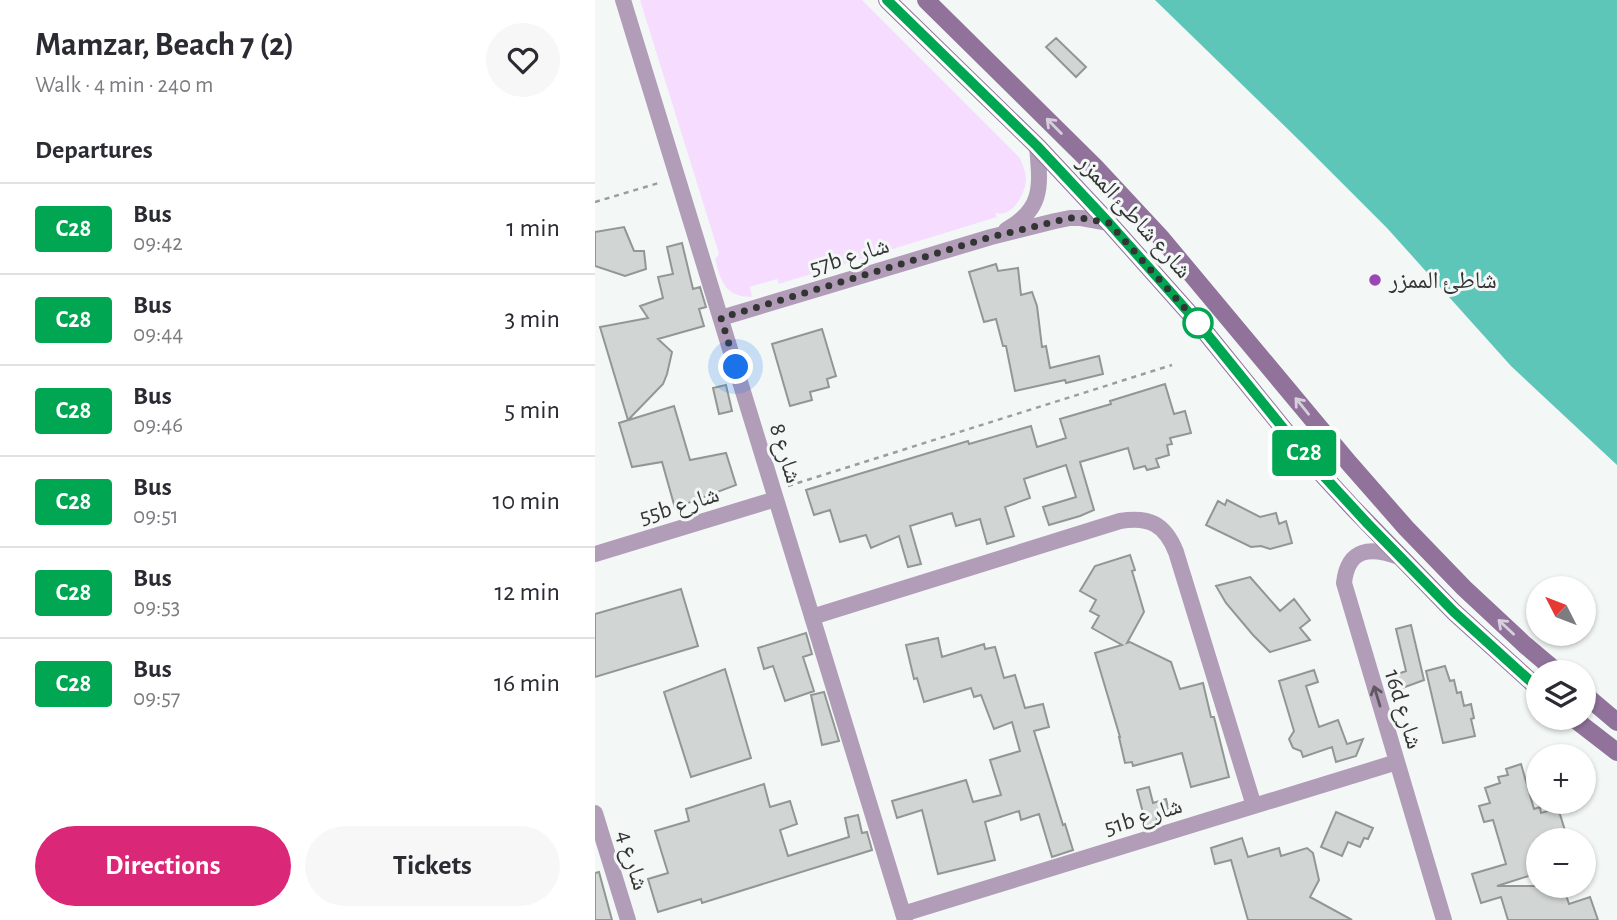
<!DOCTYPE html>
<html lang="en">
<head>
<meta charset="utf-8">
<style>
  body { margin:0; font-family:"Alegreya Sans","Noto Naskh Arabic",sans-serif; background:#f7f7f7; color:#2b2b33; height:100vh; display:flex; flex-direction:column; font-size:26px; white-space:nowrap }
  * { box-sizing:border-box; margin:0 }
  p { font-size:23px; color:#7c7c81 }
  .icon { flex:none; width:38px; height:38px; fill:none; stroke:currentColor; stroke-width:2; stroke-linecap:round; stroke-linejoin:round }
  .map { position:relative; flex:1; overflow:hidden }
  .sheet { display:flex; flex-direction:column; background:#fff; width:595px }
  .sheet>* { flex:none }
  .badge { padding:0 14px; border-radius:5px; font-size:24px; line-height:46px }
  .needle { width:46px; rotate:312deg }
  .controls { position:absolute; left:931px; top:576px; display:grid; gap:14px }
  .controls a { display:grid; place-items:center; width:70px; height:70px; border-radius:50%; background:#fff; box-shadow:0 2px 5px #0004; font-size:35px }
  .you { position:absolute; width:35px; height:35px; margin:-18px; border:5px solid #fff; border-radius:50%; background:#1a73e8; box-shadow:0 0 0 10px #1a73e833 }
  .map>.badge { position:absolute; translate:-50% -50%; box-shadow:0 0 0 4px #fff }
  h2 { padding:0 35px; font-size:26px; line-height:63px }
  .round { display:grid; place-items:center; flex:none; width:74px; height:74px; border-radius:37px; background:#f7f7f7 }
  .headline { display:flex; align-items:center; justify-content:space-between; height:119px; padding:0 35px }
  h1 { font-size:33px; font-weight:600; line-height:52px }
  .button { display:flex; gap:14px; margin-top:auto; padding:14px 35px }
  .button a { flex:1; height:80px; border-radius:42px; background:#db2777; color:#fff; font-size:28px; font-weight:600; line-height:80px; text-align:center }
  .button a+a { background:#f7f7f7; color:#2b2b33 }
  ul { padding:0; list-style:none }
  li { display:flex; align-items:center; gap:21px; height:91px; padding:0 35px; border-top:2px solid #e1e1e2 }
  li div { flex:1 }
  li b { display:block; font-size:26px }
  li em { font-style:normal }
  li .badge { min-width:77px; font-weight:700; text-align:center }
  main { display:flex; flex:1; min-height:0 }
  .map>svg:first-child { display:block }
</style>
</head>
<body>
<main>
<section class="sheet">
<div class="headline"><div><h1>Mamzar, Beach 7 (2)</h1><p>Walk · 4 min · 240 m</p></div><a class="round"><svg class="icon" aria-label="heart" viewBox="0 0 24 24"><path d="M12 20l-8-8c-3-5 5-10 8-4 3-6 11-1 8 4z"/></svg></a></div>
<h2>Departures</h2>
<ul>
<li><span class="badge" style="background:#00a651;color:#fff">C28</span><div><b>Bus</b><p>09:42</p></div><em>1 min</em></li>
<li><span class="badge" style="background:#00a651;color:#fff">C28</span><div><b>Bus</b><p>09:44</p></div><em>3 min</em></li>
<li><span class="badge" style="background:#00a651;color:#fff">C28</span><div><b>Bus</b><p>09:46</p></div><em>5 min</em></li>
<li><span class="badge" style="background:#00a651;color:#fff">C28</span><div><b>Bus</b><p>09:51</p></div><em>10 min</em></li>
<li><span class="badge" style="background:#00a651;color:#fff">C28</span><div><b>Bus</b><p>09:53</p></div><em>12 min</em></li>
<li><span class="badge" style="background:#00a651;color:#fff">C28</span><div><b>Bus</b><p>09:57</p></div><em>16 min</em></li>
</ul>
<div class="button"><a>Directions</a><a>Tickets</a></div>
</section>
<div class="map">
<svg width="1022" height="920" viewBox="0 0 1022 920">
  <rect width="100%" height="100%" fill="#f3f8f7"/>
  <path fill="#f6ddff" d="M45,0H267L425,158C428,165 431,172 431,180C430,195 417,218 400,213L402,217L184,284L182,279L155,287L157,297C130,297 126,282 120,259L124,254Z"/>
  <path fill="#5dc6b8" d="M560,0H1022V465L916,366L792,228L707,143Z"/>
  <path fill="#d1d6d5" stroke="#929796" stroke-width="2" d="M461,38L491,67L481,77L451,47Z
    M29,227L39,251H49L51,269L30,276L0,266V232Z
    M87,243L98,289L105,287L111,307L104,309L109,326L63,339L77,352L72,374L68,384L33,420L5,327L53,318L45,306L68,298L63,277L78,274L72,247Z
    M401,264L403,271L423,268L426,295L437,292L442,306L447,347L451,346L455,368L504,356L508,374L471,383L470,380L420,391L411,346H408L401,319L389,322L374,272Z
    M227,329L241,376L232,379L234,387L215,392L217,400L195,406L177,344Z
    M570,384L579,414L590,411L596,433L575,438L577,444L572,445L574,455L561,459L564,467L552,470L550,466L539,469L533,448L485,462L499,510L485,516L454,525L448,507L481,497L471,465L429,479L435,498L410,507L419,536L392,544L385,519L361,526L357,513L315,526L326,564L313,567L304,536L276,548L271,535L245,542L235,510L219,515L211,490L373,441L374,444L436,426L442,447L471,438L465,419L516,404L515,401Z
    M131,385L137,411L124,414L118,388Z
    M79,406L95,460L131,453L141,485L80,508L67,462L37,467L24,423Z
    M632,500L665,517L681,513L684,524L691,521L697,543L675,549L666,546L656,547L611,525L623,501L630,505Z
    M535,555L540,570L537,571L549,612L532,643L535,642L576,662L585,689L608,683L616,717H619L634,777L596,787L587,753L538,766L537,762L530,763L524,737H525L500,653L527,645L497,628L504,616L495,611L501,600L485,591L500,566Z
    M655,577L685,611L699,599L715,620L705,628L715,640L675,652L658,635L631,603L621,586Z
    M86,589L103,646L0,677V614Z
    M816,625L829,680L802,690L797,676L811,671L801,629Z
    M211,633L217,654L208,657L219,691L190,701L178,666L169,669L163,648Z
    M343,638L347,657L389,644L390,649L400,647L409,678L420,675L430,708L448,704L454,727L439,731L468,825L470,824L478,850L457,857L444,814L426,820L424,811L390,822L400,860L343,874L327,810L302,818L297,801L371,780L378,802L406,795L395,760L425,751L417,722L399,729L386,695L379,697L376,688L329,702L322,678L319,679L311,645Z
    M850,666L855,681L859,680L862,693L866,692L869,706L876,704L879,718L876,719L880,736L848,743L831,671Z
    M130,669L156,758L96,777L69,692Z
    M719,670L723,682L711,686L724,727L743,720L752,744L768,739L761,756L741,762L737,747L708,757L706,751L698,748L694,739L699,731L684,681Z
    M229,692L244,741L227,745L216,695Z
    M926,764L939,809L945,807L946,813L963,808L973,840H943V873L902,886H968L974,904L995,897L1003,920H913L906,897L886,903L877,874L911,864L898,820L889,822L884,806L895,803L890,788L905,783L903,777L913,775L911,769Z
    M169,784L175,807L195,801L202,824L185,830L193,856L254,837L250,818L263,815L267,833L272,832L277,850L107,903L106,899L63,912L53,879L73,873L60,831L94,821L91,809Z
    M554,787L558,803L571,799L574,812L561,816L563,824L552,828L542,790Z
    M741,812L778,828L773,839L769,838L765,847L753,842L747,856L726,847Z
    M647,838L653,857L684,848L686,856L712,848L718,853L724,880L715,897L757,920H653L636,860L620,864L616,848Z
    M4,872L17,920H0V873Z"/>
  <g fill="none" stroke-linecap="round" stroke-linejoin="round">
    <path stroke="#9a9e9d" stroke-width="2.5" stroke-dasharray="5 5" stroke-linecap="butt" d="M0,202L67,182
      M193,486L577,365"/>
    <path stroke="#b29db8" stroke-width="16" d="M28,0L310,920
      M411,230C450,208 445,184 442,146
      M126,318L396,237L460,221L475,218H486L514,223
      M0,554L181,499
      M804,557C776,547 753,547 749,583L849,920
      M217,617L525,521C554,516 570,524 581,552L659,806
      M0,813L33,920
      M308,914L802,762"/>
    <path stroke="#90729a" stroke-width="18" d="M292,0L442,146L514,223L603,323L713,459L758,508L859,612L943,688
      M331,0L500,167L567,239L754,463L811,528L869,588L930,645L962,672
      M989,694L1022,722
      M978,718L1022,752"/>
  </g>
  <defs><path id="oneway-shaft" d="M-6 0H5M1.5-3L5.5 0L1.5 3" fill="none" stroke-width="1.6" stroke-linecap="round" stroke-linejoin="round" transform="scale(1.75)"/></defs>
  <g stroke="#d5d0db">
    <use href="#oneway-shaft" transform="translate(459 126) rotate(-135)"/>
    <use href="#oneway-shaft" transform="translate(707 406) rotate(-129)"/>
    <use href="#oneway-shaft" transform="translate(911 627) rotate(-137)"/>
  </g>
  <use stroke="#5f5962" href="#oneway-shaft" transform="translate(782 696) rotate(-107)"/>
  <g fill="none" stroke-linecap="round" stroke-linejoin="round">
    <g stroke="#fff" stroke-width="16">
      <path id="line" d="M292,0L442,146L514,223L603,323L713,459L773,524L859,612L943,688"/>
    </g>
    <use href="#line" stroke="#00a651" stroke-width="10"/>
    <path stroke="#333534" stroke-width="7" stroke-dasharray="0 12.6" d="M141,367L126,318L396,237L475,218H486L514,223L603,323"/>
  </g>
  <circle fill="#9a46b4" stroke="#f3f8f7" stroke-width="2.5" cx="780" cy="280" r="7"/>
  <circle fill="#fff" stroke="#00a651" stroke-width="3.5" cx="603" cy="323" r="14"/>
  <g text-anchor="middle" stroke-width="6" stroke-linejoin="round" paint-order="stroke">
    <g font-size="24" fill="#333534" stroke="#f3f8f7">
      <text transform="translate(540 216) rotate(48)" y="8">شارع شاطئ الممزر</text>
      <text transform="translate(254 256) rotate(-17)" y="8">57b شارع</text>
      <text transform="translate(191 453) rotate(73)" y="8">شارع 8</text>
      <text transform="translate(84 505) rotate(-17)" y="8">55b شارع</text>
      <text transform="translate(809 709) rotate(73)" y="8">16d شارع</text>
      <text transform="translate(548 816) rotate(-17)" y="8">51b شارع</text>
      <text transform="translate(38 860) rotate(73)" y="8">شارع 4</text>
    </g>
    <g font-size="24" fill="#333534" stroke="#f3f8f7" text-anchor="start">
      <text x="794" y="288">شاطئ الممزر</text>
    </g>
  </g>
</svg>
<div class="controls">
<a><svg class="needle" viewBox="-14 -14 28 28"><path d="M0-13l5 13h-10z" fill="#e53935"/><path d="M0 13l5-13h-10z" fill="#7c7c81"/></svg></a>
<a><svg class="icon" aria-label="layers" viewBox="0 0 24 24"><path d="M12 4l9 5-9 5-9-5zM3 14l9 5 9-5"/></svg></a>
<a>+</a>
<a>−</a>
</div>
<div class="you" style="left:141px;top:367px"></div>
<b class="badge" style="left:709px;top:453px;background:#00a651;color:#fff">C28</b>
</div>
</main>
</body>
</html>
